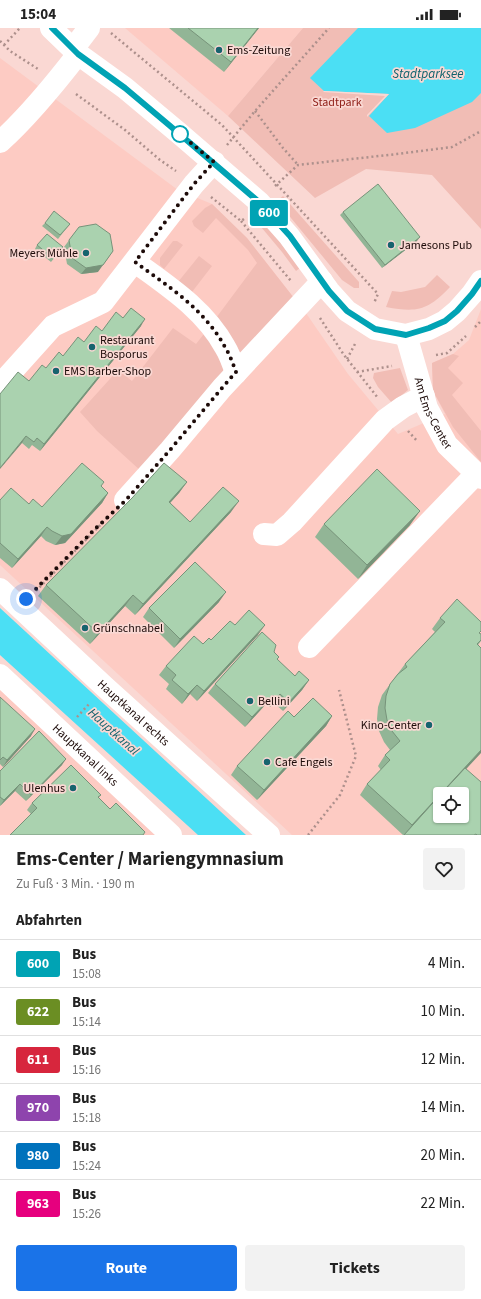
<!DOCTYPE html>
<html lang="de">
<head>
<meta charset="utf-8">
<style>
  body { margin:0; font-family:"Source Sans 3",sans-serif; background:#f2f2f2; color:#222; height:100vh; display:flex; flex-direction:column; font-size:15px; white-space:nowrap }
  * { box-sizing:border-box; margin:0 }
  p { font-size:13px; color:#767676 }
  .icon { flex:none; width:22px; height:22px; fill:none; stroke:currentColor; stroke-width:2; stroke-linecap:round; stroke-linejoin:round }
  .map { position:relative; height:807px; overflow:hidden }
  .side { display:flex; flex-direction:column; background:#fff; flex:1 }
  .side>* { flex:none }
  .badge { padding:0 8px; border-radius:3px; font-size:14px; line-height:26px }
  .tools { position:absolute; left:433px; top:759px; display:grid; gap:8px }
  .tools a { display:grid; place-items:center; width:36px; height:36px; border-radius:4px; background:#fff; box-shadow:0 1px 3px #0004; font-size:20px }
  .you { position:absolute; width:20px; height:20px; margin:-10px; border:3px solid #fff; border-radius:50%; background:#1a73e8; box-shadow:0 0 0 6px #1a73e833 }
  .map>.badge { position:absolute; translate:-50% -50%; box-shadow:0 0 0 2px #fff }
  h2 { padding:0 16px; font-size:15px; line-height:36px }
  .round { display:grid; place-items:center; flex:none; width:42px; height:42px; border-radius:4px; background:#f2f2f2 }
  .head { display:flex; align-items:center; justify-content:space-between; height:68px; padding:0 16px }
  h1 { font-size:19px; font-weight:700; line-height:30px }
  .primary-button { display:flex; gap:8px; margin-top:auto; padding:8px 16px }
  .primary-button a { flex:1; height:46px; border-radius:4px; background:#1a73e8; color:#fff; font-size:16px; font-weight:700; line-height:46px; text-align:center }
  .primary-button a+a { background:#f2f2f2; color:#222 }
  ul { padding:0; list-style:none }
  li { display:flex; align-items:center; gap:12px; height:48px; padding:0 16px; border-top:1px solid #e0e0e0 }
  li div { flex:1 }
  li b { display:block; font-size:15px }
  li em { font-style:normal }
  li .badge { min-width:44px; font-weight:700; text-align:center }
  .status { display:flex; justify-content:space-between; align-items:center; height:28px; padding:0 20px; background:#fff; direction:ltr }
  .status svg { height:11px; fill:currentColor }
  .map>svg:first-child { display:block }
</style>
</head>
<body>
<div class="status"><b>15:04</b><svg viewBox="0 0 49 12"><path d="M0 12V9h3v3zM5 12V6h3v6zM10 12V3h3v9zM15 12V0h3v12zM26 1h20v11H26zM47 4h2v5h-2z"/></svg></div>
<div class="map">
<svg width="481" height="807" viewBox="0 0 481 807">
  <rect width="100%" height="100%" fill="#fad8d3"/>
  <path fill="#fdcbc3" fill-rule="evenodd" d="M125,0H303L228,88Z
    M0,30L178,162L212,176L247,210L308,288L348,346L398,406L445,386L433,363L432,335L453,326L469,312L481,281V807H292L0,537ZM440,766H462V788H440Z
    M0,660L157,807H0Z"/>
  <path fill="#f1bdb5" d="M303,0H481V201L432,147L366,141L315,170L228,88Z
    M283,168L359,254V260H354L342,252L277,173Z
    M212,176L247,210L294,270L238,329L216,290L257,235L248,222L216,190L203,205L194,198L192,193L205,180Z
    M259,189L276,208L300,240L296,243L282,224L256,193Z
    M173,213H177L183,217L164,241L160,237V230Z
    M199,228L212,238L192,264L178,254Z
    M437,247L450,259C428,282 418,285 386,279L392,263L401,264L425,259Z
    M173,300L196,316L207,302L227,346L142,444L97,403L80,384L118,342L132,353Z
    M453,326L459,328L448,340L463,355L452,367L481,403V434L453,399L433,363L432,335Z
    M400,340L408,362L392,375L378,359L373,350L374,345Z"/>
  <path fill="#4bdff4" d="M358,0H481V65L472,74L415,100L387,105L369,88L389,66L324,63L310,50Z
    M0,580L246,807H198L0,627Z"/>
  <path fill="#fad8d3" d="M324,63L389,66L367,89V87L385,68L323,64Z"/>
  <g fill="none" stroke-linecap="round" stroke-linejoin="round">
    <path stroke="#ad908c" stroke-width="2.5" stroke-dasharray="2 3" stroke-linecap="butt" d="M111,5L222,97L378,266L374,275
      M0,13L10,23L38,41
      M4,17L20,0
      M76,66L125,102L160,132L176,143
      M255,83L283,120L298,137
      M227,117L255,83L329,0
      M275,158L298,137L397,126L452,119L481,103
      M211,169L241,193L244,191
      M241,193L291,253
      M320,290L344,327L378,370
      M475,299L481,293
      M436,327L447,325L466,308
      M347,331L355,316
      M357,344L392,338
      M408,403L418,414
      M36,563L109,488
      M77,689L90,675
      M308,807L340,767L356,728L339,662"/>
    <g stroke="#fff" stroke-width="22">
      <path d="M51,0L78,26L125,60L180,106L259,174L289,208L329,263L347,283L375,301L406,307L429,301L445,293L457,283L472,266L481,253"/>
      <path d="M73,21L89,0"/>
      <path d="M0,114C29,88 54,57 78,26"/>
      <path d="M135,234C168,258 205,282 225,319C230,327 233,336 236,345"/>
      <path id="s1" d="M406,307L427,380L447,417L481,450"/>
      <path d="M0,357L53,298L103,274L194,156L214,134"/>
      <path d="M125,472L170,422L222,360L322,253"/>
      <path d="M264,506L277,507L292,494L385,392L403,379L424,368"/>
      <path id="s2" d="M0,561L105,659L269,807"/>
      <path d="M309,619L476,446"/>
      <path id="s3" d="M0,647L171,807"/>
    </g>
  </g>
  <path fill="#92b596" d="M169,0H259L224,44Z
    M343,184L417,213L382,240L340,187Z
    M45,195L70,196L58,211L42,198Z
    M79,199L98,244L81,246L67,236L64,219Z
    M37,217L61,222L51,234L35,221Z
    M123,290L141,298L40,423L32,417L29,421L22,415L29,353L63,328Z
    M187,454L179,465L170,475L190,494L231,484L135,587L125,578L90,616L38,568L46,557Z
    M101,458L108,465L102,475L65,515L55,517L46,513L41,508L12,540L0,530V472L29,476L42,479Z
    M324,496L410,497L358,551L315,509Z
    M219,574L174,620L143,589L149,580Z
    M440,590L481,606V613L478,617L466,741L481,807H403L360,767L367,756L381,742L378,738L385,727L390,722L384,714L379,703L377,691L378,679L382,667L405,636L435,604L432,601Z
    M235,597L258,607L197,673L190,666L182,676L166,661L169,656L159,647L166,638L211,612Z
    M274,624L279,629L277,632L295,648L309,652L302,662L283,683L274,675L270,679L266,676L245,699L208,665L215,656Z
    M0,669L31,708L3,739L0,736Z
    M332,688L326,698L257,772L231,747L237,738L294,689Z
    M62,737L26,773L15,763L0,778V743Z
    M101,767L98,770L110,781L31,786L27,782L32,775Z"/>
  <path fill="#77937a" d="M258,0H259L224,44L231,34Z
    M420,209L417,213L382,240L385,237Z
    M113,223L98,244L81,246L86,240Z
    M145,291L141,298L40,423L44,416Z
    M26,408L22,415L0,441V440Z
    M187,454L179,465L161,485L169,474Z
    M108,465L102,475L65,515L55,517L62,508Z
    M239,473L231,484L135,587L143,576Z
    M420,483L410,497L358,551L367,537Z
    M47,499L41,508L12,540L18,531Z
    M226,564L219,574L174,620L180,611Z
    M133,567L125,578L90,616L98,605Z
    M265,597L258,607L197,673L204,663Z
    M309,652L302,662L283,683L289,674Z
    M197,657L190,666L182,676L188,666Z
    M280,666L274,675L270,679L276,670Z
    M273,667L266,676L245,699L252,689Z
    M332,688L326,698L257,772L264,762Z
    M35,701L31,708L3,739L7,732Z
    M481,722V725L443,766H440Z
    M66,731L62,737L26,773L31,767Z
    M20,756L15,763L0,778L4,772Z
    M440,766V769L404,807L412,797Z"/>
  <path fill="#aad2af" stroke="#77937a" d="M188,0H258L231,34Z
    M378,156L420,209L385,237L343,184Z
    M54,183L70,196L60,207L45,195Z
    M96,196L110,206L113,223L103,237L86,240L72,230L69,212L79,199Z
    M47,206L63,219L53,230L37,217Z
    M131,280L145,291L44,416L37,410L34,414L26,408L0,440V366L18,344L29,353L42,337L46,340L59,324L63,328L78,309L84,314L96,298L102,303L116,284L123,290Z
    M82,435L104,454L101,458L108,465L71,506L62,508L52,503L47,499L18,531L0,515V472L11,460L29,476L33,471L42,479Z
    M164,435L187,454L169,474L190,494L223,459L239,473L143,576L133,567L98,605L46,557L132,470Z
    M377,441L420,483L367,537L324,496Z
    M195,534L226,564L180,611L149,580Z
    M457,571L481,594V603L479,605L481,606V612L477,616L481,620V722L412,797L367,756L390,732L385,727L400,713L392,703L387,692L385,680L386,668L390,656L398,646L407,639L405,636L445,594L440,590Z
    M249,582L265,597L204,663L197,657L188,666L172,652L176,647L166,638L194,608L203,616L209,610L211,612L230,593L235,597Z
    M262,604L276,617L274,624L279,629L277,631L295,648L299,643L309,652L289,674L280,666L276,670L273,667L252,689L215,656Z
    M0,669L35,701L7,732L3,729L0,732Z
    M313,670L332,688L264,762L237,738L288,683L294,689Z
    M39,703L66,731L31,767L20,756L4,772L0,769V743Z
    M71,737L101,767L98,769L110,781L116,775L145,804L143,807H10L37,780L32,775Z
    M465,740L481,754V807H477L476,806L474,807H404L440,767V788H462V766H441Z"/>
  <g fill="none" stroke-linecap="round" stroke-linejoin="round">
    <g stroke="#fff" stroke-width="9">
      <path id="line" d="M52,0L78,26L125,60L169,97L259,174L290,208L329,263L347,283L375,301L406,307L429,300L445,293L457,283L472,266L481,253"/>
    </g>
    <use href="#line" stroke="#00a3b4" stroke-width="6"/>
    <path stroke="#1d0b09" stroke-width="4" stroke-dasharray="0 7.2" d="M26,571L94,502L126,472L170,422L222,360L236,344C233,336 230,327 225,319C205,282 168,258 135,234L194,156L214,134L180,106"/>
  </g>
  <g fill="#17636e" stroke="#fad8d3" stroke-width="1.5">
    <circle cx="219" cy="22" r="4"/>
    <circle cx="391" cy="217" r="4"/>
    <circle cx="86" cy="225" r="4"/>
    <circle cx="92" cy="319" r="4"/>
    <circle cx="56" cy="343" r="4"/>
    <circle cx="85" cy="600" r="4"/>
    <circle cx="250" cy="673" r="4"/>
    <circle cx="429" cy="697" r="4"/>
    <circle cx="267" cy="734" r="4"/>
    <circle cx="73" cy="760" r="4"/>
  </g>
  <circle fill="#fff" stroke="#00a3b4" stroke-width="2" cx="180" cy="106" r="8"/>
  <g text-anchor="middle" stroke-width="3.5" stroke-linejoin="round" paint-order="stroke">
    <g font-size="12" fill="#1d0b09" stroke="#fad8d3" text-anchor="start">
      <text x="227" y="26">Ems-Zeitung</text>
      <text x="399" y="221">Jamesons Pub</text>
      <text x="78" y="229" text-anchor="end">Meyers Mühle</text>
      <text x="100" y="316">Restaurant<tspan x="100" dy="14">Bosporus</tspan></text>
      <text x="64" y="347">EMS Barber-Shop</text>
      <text x="93" y="604">Grünschnabel</text>
      <text x="258" y="677">Bellini</text>
      <text x="421" y="701" text-anchor="end">Kino-Center</text>
      <text x="275" y="738">Cafe Engels</text>
      <text x="65" y="764" text-anchor="end">Ulenhus</text>
    </g>
    <g font-size="12" fill="#91211a" stroke="#fad8d3">
      <text x="337" y="78">Stadtpark</text>
    </g>
    <g font-size="12" fill="#1d0b09" stroke="#fad8d3">
      <text dy="4" stroke="none"><textPath href="#s1" startOffset="83">Am Ems-Center</textPath></text>
      <text dy="4" stroke="none"><textPath href="#s2" startOffset="182">Hauptkanal rechts</textPath></text>
      <text dy="4" stroke="none"><textPath href="#s3" startOffset="117">Hauptkanal links</textPath></text>
    </g>
    <g font-size="13" font-style="italic" fill="#0f626d" stroke="#fad8d3">
      <text x="428" y="50">Stadtparksee</text>
      <text transform="translate(114 703) rotate(42)" y="5">Hauptkanal</text>
    </g>
  </g>
</svg>
<div class="tools">
<a><svg class="icon" aria-label="locate" viewBox="0 0 24 24"><circle cx="12" cy="12" r="6"/><path d="M12 2v4M12 18v4M2 12h4M18 12h4"/></svg></a>
</div>
<div class="you" style="left:26px;top:571px"></div>
<b class="badge" style="left:269px;top:185px;background:#00a3b4;color:#fff">600</b>
</div>
<section class="side">
<div class="head"><div><h1>Ems-Center / Mariengymnasium</h1><p>Zu Fuß · 3 Min. · 190 m</p></div><a class="round"><svg class="icon" aria-label="heart" viewBox="0 0 24 24"><path d="M12 20l-8-8c-3-5 5-10 8-4 3-6 11-1 8 4z"/></svg></a></div>
<h2>Abfahrten</h2>
<ul>
<li><span class="badge" style="background:#00a3b4;color:#fff">600</span><div><b>Bus</b><p>15:08</p></div><em>4 Min.</em></li>
<li><span class="badge" style="background:#6b8e23;color:#fff">622</span><div><b>Bus</b><p>15:14</p></div><em>10 Min.</em></li>
<li><span class="badge" style="background:#d7263d;color:#fff">611</span><div><b>Bus</b><p>15:16</p></div><em>12 Min.</em></li>
<li><span class="badge" style="background:#8e44ad;color:#fff">970</span><div><b>Bus</b><p>15:18</p></div><em>14 Min.</em></li>
<li><span class="badge" style="background:#0072bc;color:#fff">980</span><div><b>Bus</b><p>15:24</p></div><em>20 Min.</em></li>
<li><span class="badge" style="background:#e6007e;color:#fff">963</span><div><b>Bus</b><p>15:26</p></div><em>22 Min.</em></li>
</ul>
<div class="primary-button"><a>Route</a><a>Tickets</a></div>
</section>
</body>
</html>
